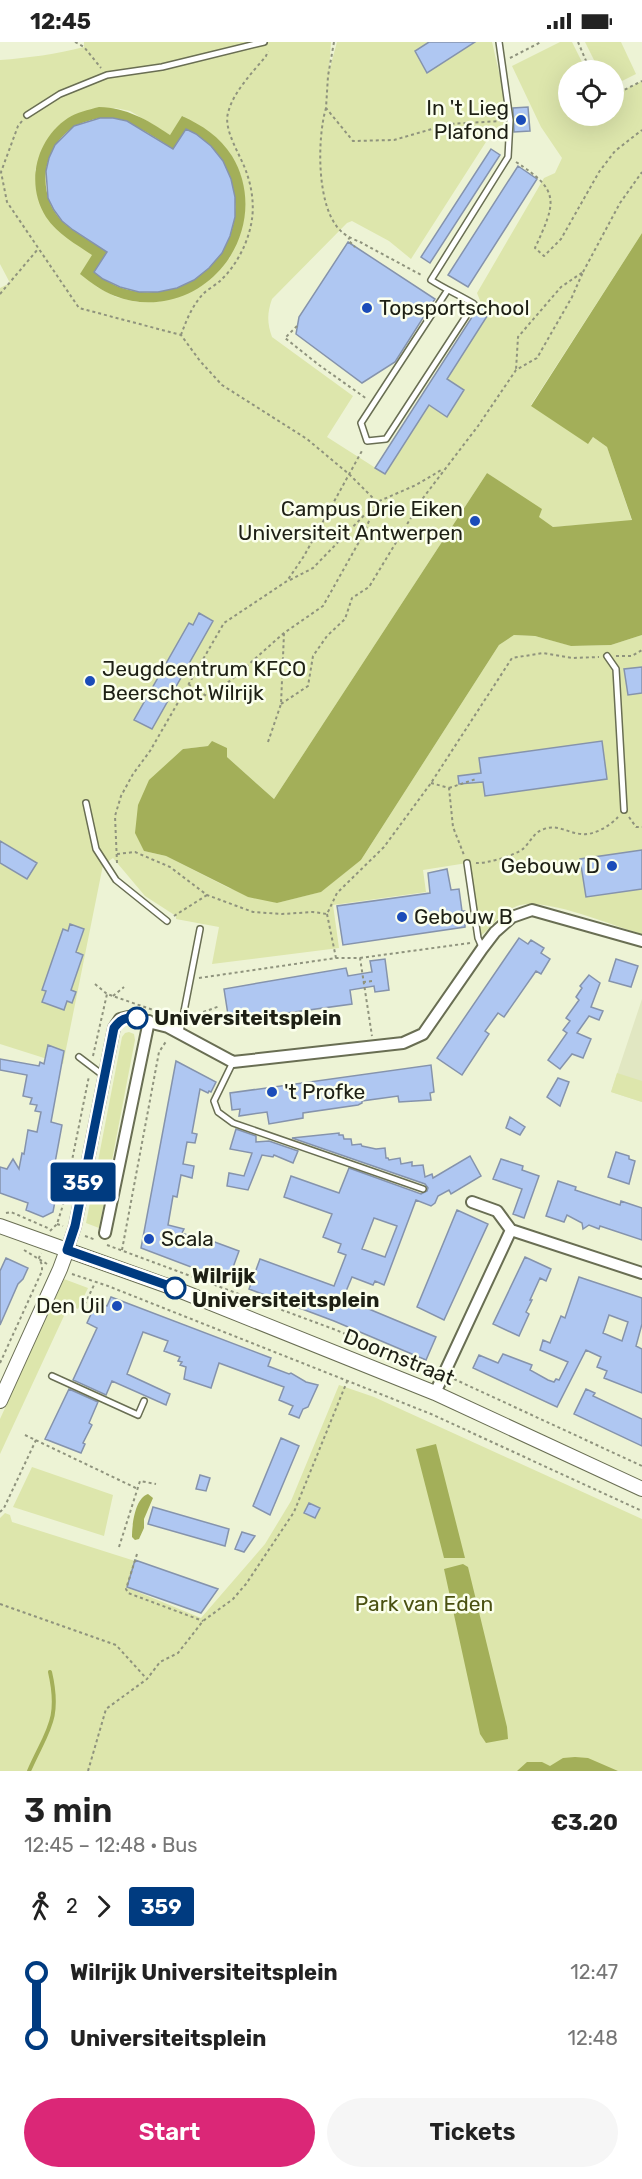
<!DOCTYPE html>
<html lang="en">
<head>
<meta charset="utf-8">
<style>
  body { margin:0; font-family:Rubik,sans-serif; background:#f6f6f6; color:#222; height:100vh; display:flex; flex-direction:column; font-size:22px; white-space:nowrap }
  * { box-sizing:border-box; margin:0 }
  p { font-size:20px; color:#767676 }
  .icon { flex:none; width:33px; height:33px; fill:none; stroke:currentColor; stroke-width:2; stroke-linecap:round; stroke-linejoin:round }
  .map { position:relative; height:1729px; overflow:hidden }
  .side { display:flex; flex-direction:column; background:#fff; flex:1 }
  .side>* { flex:none }
  .badge { padding:0 12px; border-radius:4px; font-size:21px; line-height:39px }
  .fabs { position:absolute; left:558px; top:18px; display:grid; gap:12px }
  .fabs a { display:grid; place-items:center; width:66px; height:66px; border-radius:50%; background:#fff; box-shadow:0 6px 24px #0002; font-size:30px }
  .map>.badge { position:absolute; translate:-50% -50%; box-shadow:0 0 0 3px #fff }
  .legs { display:flex; align-items:center; gap:9px; height:66px; padding:0 24px; font-size:20px }
  .legs p { margin-inline-start:auto }
  .summary { display:flex; align-items:center; justify-content:space-between; height:102px; padding:0 24px }
  h1 { font-size:33px; font-weight:600; line-height:45px }
  .primary-button { display:flex; gap:12px; margin-top:auto; padding:12px 24px }
  .primary-button a { flex:1; height:69px; border-radius:36px; background:#db2777; color:#fff; font-size:24px; font-weight:600; line-height:69px; text-align:center }
  .primary-button a+a { background:#f6f6f6; color:#222 }
  ul { padding:0 24px; list-style:none }
  li { display:flex; align-items:center; gap:21px; height:66px; font-size:22px }
  li i { display:grid; place-items:center; width:9px; height:100%; margin:0 8px; background:currentColor }
  li i::after { content:''; width:15px; height:15px; margin:-8px; border:4px solid; border-radius:50%; background:#fff }
  li p { margin-inline-start:auto }
  li:first-child i { background:linear-gradient(#0000 50%,currentColor 0) }
  li:last-child i { background:linear-gradient(currentColor 50%,#0000 0) }
  .status { display:flex; justify-content:space-between; align-items:center; height:42px; padding:0 30px; background:#fff; direction:ltr }
  .status svg { height:16px; fill:currentColor }
  .map>svg:first-child { display:block }
</style>
</head>
<body>
<div class="status"><b>12:45</b><svg viewBox="0 0 49 12"><path d="M0 12V9h3v3zM5 12V6h3v6zM10 12V3h3v9zM15 12V0h3v12zM26 1h20v11H26zM47 4h2v5h-2z"/></svg></div>
<div class="map">
<svg width="642" height="1729" viewBox="0 0 642 1729">
  <rect width="100%" height="100%" fill="#edf3d5"/>
  <path fill="#e1e7c2" d="M642,957V1060L611,1050Z"/>
  <path fill="#dde6ac" fill-rule="evenodd" d="M84,0H331L329,29L337,0H492L510,78L493,89L411,217L389,199L352,179L347,181L272,257C267,271 267,281 272,295L353,354L327,395L385,432L429,363L447,375L464,348L447,337L491,268L481,261L477,251L544,136L555,131L562,116L541,85L512,24L560,0H572L586,28H568V74H614V53L642,39V191L531,363L588,401L593,395L607,405L632,479L553,485L538,475L541,468L487,431L274,757L227,715L208,704L183,707L144,809L166,814L229,846L277,861L320,850L361,818L499,603L514,593L535,594L572,604L611,603L642,593V892C612,884 545,854 517,864C500,870 492,886 478,896L467,821L423,828L426,850L333,863L339,906L212,922L219,885L176,877V874L145,854L113,816L103,823L63,1022L0,1002V246L10,241L0,222V18C29,16 56,12 84,5ZM115,66L130,69L170,93L183,74L241,133L230,216L159,260H137L116,255L97,245L81,231L93,213L55,186L35,128L69,76Z
    M585,0H621L636,32L614,43V28H599Z
    M129,990L134,992L135,998L99,1186L86,1181L122,995L125,991Z
    M617,1031L642,1039V1060L611,1050Z
    M64,1237L88,1246L78,1267L69,1263L0,1412V1377Z
    M339,1343L374,1355L642,1477V1729H0V1476L5,1471L10,1473L12,1480L135,1519L126,1545L201,1576L265,1502L291,1459Z
    M32,1425L113,1453L104,1494L13,1465Z"/>
  <path fill="#a3af59" fill-rule="evenodd" d="M99,65C127,66 146,77 170,93L182,74C202,83 220,95 232,114C266,170 232,244 169,258C152,262 132,261 115,254C102,249 91,241 80,232L92,213C76,202 57,192 46,175C25,142 36,97 68,76C77,70 88,68 99,65ZM100,76C129,76 149,92 173,107L186,87C205,96 219,110 227,129C265,211 163,288 94,230L107,210C93,200 73,190 61,178C36,151 42,105 74,85C82,80 91,78 100,76Z
    M642,191V593L611,603L571,604L535,594L514,593L499,603L361,818L321,850L277,861L248,855L166,814L144,809L135,791L138,763L149,738L183,707L208,704L212,699L227,706V715L274,757L487,431L542,467L539,475L553,485L632,478L607,405L593,395L588,402L531,364Z
    M436,1402L465,1516H444L416,1407Z
    M148,1452L153,1456L144,1477V1486L139,1497L135,1498L132,1495C132,1483 135,1456 148,1452Z
    M463,1522L468,1525L507,1685L508,1697L486,1701L480,1692L444,1527Z
    M575,1715L588,1716L618,1729H517L527,1720H542L550,1724L563,1716Z"/>
  <g fill="none" stroke-linecap="round" stroke-linejoin="round">
    <path stroke="#a3af59" stroke-width="4" d="M29,1729C47,1688 61,1678 50,1630"/>
  </g>
  <path fill="#afc7f2" stroke="#8593ac" stroke-width="1.5" fill-rule="evenodd" d="M429,0H475L427,31L415,9Z
    M528,65L530,89L514,90L513,66Z
    M100,76H113L127,79L173,107L186,87L196,92L211,104L223,119L231,137L235,155V175L230,194L222,211L209,226L194,238L177,246L158,250H139L120,245L103,237L94,230L107,210L73,188L62,179L54,168L48,156L46,129L49,116L55,103L74,84Z
    M491,107L500,113L430,221L421,215Z
    M518,124L537,137L468,245L448,233Z
    M348,200L435,257L395,320L362,341L296,292L299,275Z
    M481,261L491,268L447,337L464,348L447,375L429,363L385,432L375,426Z
    M199,571L213,579L152,687L134,678L189,581L193,583Z
    M642,625V651L628,653L624,627Z
    M602,699L607,737L485,754L483,740L459,742L458,734L481,731L479,716Z
    M0,799L37,821L27,837L0,821Z
    M642,808V847L586,855L580,817Z
    M447,827L451,848L459,847L462,869H465V885L343,903L337,864L430,851L428,831Z
    M70,882L84,887L76,910L83,913L71,948L76,950L72,961L67,959L64,968L42,960L46,949L42,948L63,887L68,889Z
    M519,896L528,902L531,898L544,906L541,911L550,917L541,932L536,929L504,975L498,971L485,989L489,992L462,1033L437,1016Z
    M385,917L389,948L375,950L374,944L350,948L352,962L229,979L224,947L346,926L348,934L372,930L370,919Z
    M616,917L638,924L631,945L609,939Z
    M589,933L600,941L591,965L603,969L599,978L589,974L577,991L591,997L583,1016L572,1012L560,1027L548,1018L567,991L563,988L570,979L566,976L579,958L576,955L582,946L580,944Z
    M48,1003L64,1009L51,1080L62,1083L49,1153L56,1154L53,1170L43,1175L26,1168L28,1161L0,1151V1125L7,1127L13,1117L19,1127L22,1111L24,1112L28,1088L37,1090L41,1070L35,1069L37,1063L30,1062L32,1056L23,1054L27,1033L0,1028V1017L39,1024L40,1020L44,1022Z
    M176,1019L216,1040L211,1050L209,1049L208,1051L200,1047L192,1091L197,1092L195,1101L187,1100L183,1122L194,1124L192,1136L181,1133L177,1155L173,1154L168,1183L184,1187L182,1191L211,1202L212,1199L239,1209L228,1239L141,1206Z
    M431,1023L434,1050L430,1051L431,1058L399,1060L398,1054L362,1059V1061L358,1063L303,1071V1076L269,1082L267,1070L239,1074L240,1067L232,1068L230,1051Z
    M558,1036L569,1040L560,1064L547,1055Z
    M510,1075L525,1085L520,1093L506,1086Z
    M236,1087L256,1094V1100L269,1099L298,1109L293,1121L274,1113L273,1115L262,1113L248,1148L227,1144L229,1131L244,1134L252,1111L230,1107Z
    M339,1091V1093H343L344,1097H351L352,1103L361,1102L362,1104L376,1107L385,1106L386,1116H388L389,1118L400,1116L401,1122L412,1120V1124L423,1123L425,1135L432,1132L433,1136L470,1114L481,1134L451,1152L449,1148L438,1154L435,1161L431,1164L416,1158L384,1243L375,1239L373,1243L352,1235L344,1254L365,1262L364,1265L436,1295L426,1318L334,1279L249,1247L260,1217L334,1244L346,1213L338,1210L341,1202L323,1195L332,1172L284,1155L291,1134L339,1151L349,1126L421,1152L427,1149L428,1146L425,1142L292,1096ZM374,1176L397,1184L385,1215L362,1207Z
    M616,1110L629,1114V1117L635,1119L629,1142L608,1135Z
    M501,1117L523,1124L522,1128L539,1134L524,1176L513,1172L522,1147L493,1137Z
    M558,1139L576,1145L575,1148L620,1163L621,1159L642,1166V1198L600,1184L599,1187L589,1183L583,1187L582,1181L567,1173L564,1180L546,1174Z
    M457,1168L488,1182L444,1278L417,1265Z
    M525,1215L551,1227L546,1239L540,1236L530,1258H532L526,1270L529,1272L519,1294L493,1282Z
    M6,1216L28,1226L23,1237L18,1242L0,1283V1229Z
    M579,1235L642,1256V1282L636,1304L642,1307V1351L604,1336L607,1329L597,1325L601,1315L586,1308L557,1365L473,1326L479,1313L498,1321L503,1312L532,1323L530,1328L548,1338L554,1340L556,1337L559,1338L568,1320L540,1308L543,1298L550,1301L561,1274L565,1276ZM609,1273L628,1280L622,1299L603,1291Z
    M111,1255L271,1316L268,1324L289,1332L291,1331L306,1340L318,1343L308,1365L303,1367L299,1376L289,1372L293,1364L279,1358L284,1345L219,1321L211,1346L184,1337L186,1325L180,1323L182,1320L178,1319L180,1315L164,1309L168,1299L143,1290L127,1332L170,1352L166,1363L112,1339L106,1353L73,1338L97,1286L87,1281L97,1259L107,1264Z
    M69,1347L98,1360L89,1381L92,1383L83,1401L85,1402L81,1411L45,1397Z
    M586,1347L595,1351L593,1354L642,1377V1404L574,1372Z
    M281,1396L299,1404L270,1473L253,1464Z
    M200,1433L210,1436L206,1449L196,1447Z
    M309,1461L320,1466L315,1476L304,1471Z
    M153,1465L229,1487L225,1504L148,1482Z
    M242,1490L255,1494L244,1510L235,1507Z
    M135,1518L218,1547L201,1571L127,1545Z"/>
  <g fill="none" stroke-linecap="round" stroke-linejoin="round">
    <g stroke="#696e53" stroke-width="8">
      <path id="service" d="M27,73L60,52L107,33L162,25L264,0
        M447,249L361,381L367,399L386,397L474,262C459,253 445,247 431,238L508,115L510,78L499,0
        M607,614L616,627L624,768
        M86,761L96,807L116,838L167,879
        M467,821L478,896L482,905
        M180,990L200,887
        M79,1015L104,1034
        M233,1020L214,1059L218,1070L233,1081L423,1147
        M52,1334L138,1373L144,1359"/>
    </g>
    <g stroke="#696e53" stroke-width="14">
      <path id="minor" d="M472,1160L497,1169L511,1188
        M105,1191L149,979
        M67,1208L75,1184L114,986L120,977L128,975L168,985L233,1020L403,1001L423,992L482,907L495,890L512,875L532,868L642,899
        M435,1351L511,1188L642,1231"/>
    </g>
    <g stroke="#696e53" stroke-width="16">
      <path id="tertiary" d="M0,1184L176,1247L435,1351L642,1447
        M0,1359L60,1227L67,1208"/>
    </g>
    <path stroke="#8f937d" stroke-width="2" stroke-dasharray="3 3" stroke-linecap="butt" d="M75,0L84,5L101,26
      M334,0L328,34L326,66L353,99L394,98L449,82L501,79
      M578,0L590,28
      M510,16L541,0
      M614,53L642,39
      M326,66C317,96 316,168 342,190C347,195 356,198 362,201C382,212 403,223 423,234
      M22,79L18,84L1,130L7,160L79,266L181,293L200,319L222,343L307,397L350,433L377,460L364,491L323,564L284,591L231,638L208,655L188,642
      M516,120C561,149 556,160 535,206L544,214L561,197L599,130L615,109L642,88
      M350,195L348,198L355,205
      M583,230L620,161L642,130
      M0,252L38,207
      M297,284L285,296L319,323L367,357
      M181,293C186,279 192,264 203,252C208,247 216,243 221,238C237,223 249,199 252,177C254,163 252,146 247,132C242,115 223,89 228,71C233,50 253,30 266,14L268,9
      M290,538L313,526L377,460L416,443L443,427
      M616,614H632L642,608
      M281,662L308,644L313,614L327,594L345,577L352,556L369,545L423,456L478,384L516,328L537,316L572,255L583,230L561,245L518,295L516,328
      M268,700L281,662L284,591
      M431,741L449,746L453,785L464,813
      M449,746L476,737
      M629,775L636,785H642
      M117,812L135,810L170,825L207,853L253,870L282,872L313,870L327,872L337,851L384,805L431,741L512,616L543,611L572,616L599,615
      M117,821L115,774L121,754L133,732L150,709L224,581L287,539L304,514L363,407
      M476,821C486,822 517,813 524,806C531,799 534,790 544,787C558,782 568,791 581,792C593,794 610,784 618,775
      M327,872L336,916
      M174,874L207,853
      M360,916L470,901
      M199,936L336,916H360L372,994
      M363,940L373,939
      M95,942L107,952L162,971
      M113,954L124,945
      M192,974L220,964
      M93,1014L107,952
      M6,1171L11,1170L50,1187
      M57,1182L63,1184
      M50,1189L57,1182L63,1163L89,1034
      M85,1194L96,1198
      M107,1203L336,1288L432,1328
      M24,1208L47,1222
      M122,1208L159,1010L167,998
      M72,1232L108,1244L431,1372L642,1469
      M82,1268L95,1241
      M0,1321L42,1229V1223L39,1216L41,1211
      M454,1337L642,1424
      M25,1393L138,1447
      M0,1470L4,1466L36,1398
      M119,1505L140,1439L156,1442
      M137,1512L126,1547L128,1551L203,1579
      M0,1562L116,1603L146,1636
      M88,1729L106,1667L147,1637L160,1620L178,1611L203,1579L233,1557L246,1542L294,1470L348,1337"/>
    <use href="#service" stroke="#fff" stroke-width="5"/>
    <use href="#minor" stroke="#fff" stroke-width="10"/>
    <use href="#tertiary" stroke="#fff" stroke-width="14"/>
  </g>
  <g fill="none" stroke-linecap="round" stroke-linejoin="round">
    <g stroke="#fff" stroke-width="14">
      <path id="line-1" d="M137,976C125,975 121,977 114,986L75,1184L67,1208L175,1246"/>
    </g>
    <use href="#line-1" stroke="#003b80" stroke-width="9"/>
  </g>
  <g fill="#1b4cb9" stroke="#fbffed" stroke-width="2">
    <circle cx="521" cy="78" r="6"/>
    <circle cx="367" cy="266" r="6"/>
    <circle cx="475" cy="479" r="6"/>
    <circle cx="90" cy="639" r="6"/>
    <circle cx="612" cy="824" r="6"/>
    <circle cx="402" cy="875" r="6"/>
    <circle cx="272" cy="1050" r="6"/>
    <circle cx="149" cy="1197" r="6"/>
    <circle cx="117" cy="1264" r="6"/>
  </g>
  <g fill="#fff" stroke="#003b80" stroke-width="3">
    <circle cx="137" cy="976" r="10"/>
    <circle cx="175" cy="1246" r="10"/>
  </g>
  <g text-anchor="middle" stroke-width="5" stroke-linejoin="round" paint-order="stroke">
    <g font-size="21" fill="#1e2015" stroke="#fbffed" text-anchor="start">
      <text x="509" y="73" text-anchor="end">In 't Lieg<tspan x="509" dy="24">Plafond</tspan></text>
      <text x="379" y="273">Topsportschool</text>
      <text x="463" y="474" text-anchor="end">Campus Drie Eiken<tspan x="463" dy="24">Universiteit Antwerpen</tspan></text>
      <text x="102" y="634">Jeugdcentrum KFCO<tspan x="102" dy="24">Beerschot Wilrijk</tspan></text>
      <text x="600" y="831" text-anchor="end">Gebouw D</text>
      <text x="414" y="882">Gebouw B</text>
      <text x="284" y="1057">'t Profke</text>
      <text x="161" y="1204">Scala</text>
      <text x="105" y="1271" text-anchor="end">Den Uil</text>
    </g>
    <g font-size="21" font-weight="bold" fill="#1e2015" stroke="#fbffed" text-anchor="start">
      <text x="154" y="983">Universiteitsplein</text>
      <text x="192" y="1241">Wilrijk<tspan x="192" dy="24">Universiteitsplein</tspan></text>
    </g>
    <g font-size="21" fill="#1e2015" stroke="#fbffed">
      <text transform="translate(399 1315) rotate(22)" y="7">Doornstraat</text>
    </g>
    <g font-size="21" fill="#4a5111" stroke="#fbffed">
      <text x="424" y="1569">Park van Eden</text>
    </g>
  </g>
</svg>
<div class="fabs">
<a><svg class="icon" aria-label="locate" viewBox="0 0 24 24"><circle cx="12" cy="12" r="6"/><path d="M12 2v4M12 18v4M2 12h4M18 12h4"/></svg></a>
</div>
<b class="badge" style="left:83px;top:1140px;background:#003b80;color:#fff">359</b>
</div>
<section class="side">
<div class="summary"><div><h1>3 min</h1><p>12:45 – 12:48 · Bus</p></div><b>€3.20</b></div>
<div class="legs"><svg class="icon" aria-label="walk" viewBox="0 0 24 24"><circle cx="13" cy="4" r="2"/><path d="M13 8l-2 6 4 7M11 14l-3 7M7 12l3-4h3l4 4"/></svg>2<svg class="icon" aria-label="forward" viewBox="0 0 24 24"><path d="M9 5l7 7-7 7"/></svg><b class="badge" style="background:#003b80;color:#fff">359</b></div>
<ul>
<li><i style="color:#003b80"></i><b>Wilrijk Universiteitsplein</b><p>12:47</p></li>
<li><i style="color:#003b80"></i><b>Universiteitsplein</b><p>12:48</p></li>
</ul>
<div class="primary-button"><a>Start</a><a>Tickets</a></div>
</section>
</body>
</html>
